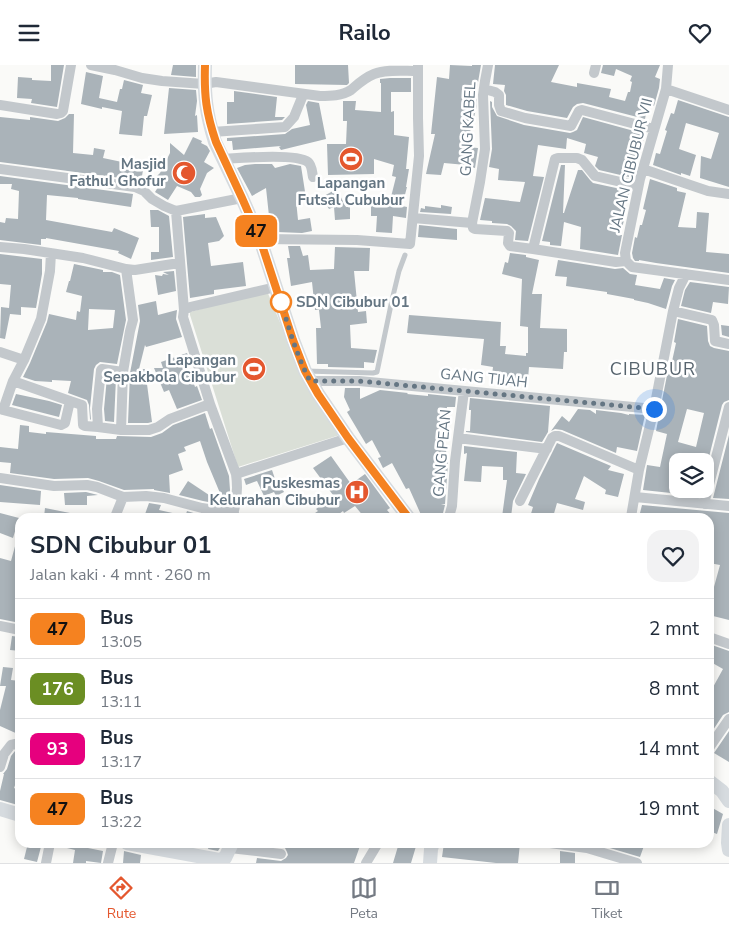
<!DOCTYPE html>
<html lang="id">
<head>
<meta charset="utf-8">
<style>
  body { margin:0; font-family:"Nunito Sans",sans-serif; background:#f2f2f3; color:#1f2937; height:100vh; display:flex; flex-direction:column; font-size:19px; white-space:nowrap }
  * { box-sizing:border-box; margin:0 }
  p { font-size:16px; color:#747a83 }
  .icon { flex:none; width:28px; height:28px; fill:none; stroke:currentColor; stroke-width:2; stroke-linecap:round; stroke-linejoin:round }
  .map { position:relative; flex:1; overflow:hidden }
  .details { position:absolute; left:15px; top:448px; width:699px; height:335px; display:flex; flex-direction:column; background:#fff; border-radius:15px; box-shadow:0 2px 12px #0003 }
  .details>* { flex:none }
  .badge { padding:0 10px; border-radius:8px; font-size:18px; line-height:32px }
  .tools { position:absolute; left:669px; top:388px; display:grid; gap:10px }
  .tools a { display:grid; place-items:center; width:45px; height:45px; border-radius:10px; background:#fff; box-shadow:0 2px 12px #0003; font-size:25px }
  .you { position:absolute; width:25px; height:25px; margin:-12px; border:4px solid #fff; border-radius:50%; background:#1a73e8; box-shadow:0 0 0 8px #1a73e833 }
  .map>.badge { position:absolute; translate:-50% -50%; box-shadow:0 0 0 2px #fff }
  .round { display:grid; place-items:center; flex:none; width:52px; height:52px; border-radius:15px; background:#f2f2f3 }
  .headline { display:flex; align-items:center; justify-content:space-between; height:85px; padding:0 15px }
  h1 { font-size:24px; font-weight:700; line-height:38px }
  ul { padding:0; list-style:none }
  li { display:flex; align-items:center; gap:15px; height:60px; padding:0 15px; border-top:1px solid #e0e1e3 }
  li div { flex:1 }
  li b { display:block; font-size:19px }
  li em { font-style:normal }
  li .badge { min-width:55px; font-weight:700; text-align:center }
  header { display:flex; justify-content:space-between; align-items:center; height:65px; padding:0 15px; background:#fff; font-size:22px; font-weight:700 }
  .tabs { display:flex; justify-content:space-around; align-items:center; height:70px; border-top:1px solid #e0e1e3; background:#fff; font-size:14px; color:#747a83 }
  .tabs a { display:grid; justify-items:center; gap:2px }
  .tabs .selected { color:#e4572e }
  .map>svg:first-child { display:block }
</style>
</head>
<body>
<header><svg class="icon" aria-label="menu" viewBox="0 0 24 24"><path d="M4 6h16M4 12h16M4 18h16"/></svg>Railo<svg class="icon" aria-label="heart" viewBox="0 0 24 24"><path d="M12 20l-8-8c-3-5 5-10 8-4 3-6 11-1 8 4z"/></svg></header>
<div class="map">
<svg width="729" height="798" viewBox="0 0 729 798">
  <rect width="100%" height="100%" fill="#fafaf8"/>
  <path fill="#dadfd7" d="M267,226L293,289L343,369L238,402L190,250V247Z"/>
  <path fill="#aab3b9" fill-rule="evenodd" d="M51,0H64L57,42L31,38L32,34L17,33L18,12L32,13V15L51,16Z
    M173,0H196V12L171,10Z
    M295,0H348L349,18L347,20L295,19Z
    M450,0L472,1V0H481L476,29L477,41L466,82L478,83L475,103L466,101V100L444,98L441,110L426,109L435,69H431L437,12L449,14Z
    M495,0H559L551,17L577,22V18L611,24L609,32L625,36L628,27H630L632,17L630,16L632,11L616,4L614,11L601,8L603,0H660L655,12L660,14L659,23L654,41L648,39L645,54L583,38L577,39L573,42L567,53L527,46L506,40V30L504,26L505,20L493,19Z
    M86,7L103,11L99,33L117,37L120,24H122L124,15L143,20L141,28L152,30L147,51H144L142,71L119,69L122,46L102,42V44L81,39Z
    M390,13H411V27H391V47L394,46V70L409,72L406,104H409L406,122H407L402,141L407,142L406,153L393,151L392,168L376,167L377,151H371V138L389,140L396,112L392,111L394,100L374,94V109L328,110L327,79H346L347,56H343V36H356L355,45L381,47V18H380V14Z
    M169,23L196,25L197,36L195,51L197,50L198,67L164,69Z
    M234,26L277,32L275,52H285L282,55L227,59V37H234Z
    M678,35L729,52V122L700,113L701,91L711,94L719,68L686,58L679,84L696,90L690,111L681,108V110L653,100L656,88L660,89L667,66L665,65L671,48L674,49Z
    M308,36L319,38L326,74L281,85L279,82L281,81L233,85L232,76H227V73L285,69L292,64L310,60L306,40Z
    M490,36L492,37V42L497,51L524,60L570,68L573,67L577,65L583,52L645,69L638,95L635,94L629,112L599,105L595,101L598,92L584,88L586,79L567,73L566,84L538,80L533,111L544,112L528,176L515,175L516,166L511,161L507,159L492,158V156L480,155L485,133L520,137L525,117L498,115L499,104L489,102L492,84Z
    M69,49H74L73,88L93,90L94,83L105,85L103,93L122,97L120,103L143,105L141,117L136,115L0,97V52L30,55V52L58,56L65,53Z
    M193,72L202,76L201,78L207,81L210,86L204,97L214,103L207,108L200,124L202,130L200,132H195L191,127L177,121L168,135L155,127L160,119L156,112L160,108L170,88V78L184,90Z
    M255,99H272L275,103L290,99L301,101L306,133L296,135L298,155L310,153L312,166L302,168L277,167L274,151H269L266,123L252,131L237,103L245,100Z
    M561,100H565L563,148H564L578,105H582L590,115L593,118L630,126L623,148H626L620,170H622L618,190L580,184L581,162L564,157L561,181L550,180V177L542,176Z
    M0,111L133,129L131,142L78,134V133L47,130L46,155L112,167L114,163L139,173L131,194L118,188L119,186L46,173V174H41V180L0,175V157L5,158L6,153L18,154L19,126L11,124L12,119H0Z
    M650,114L677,123V126L686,128L678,162L696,163L697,147L709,148L706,187L729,189V208L656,198L639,195V196H635L633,193L632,188L635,172L637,173L640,160H642L646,145L643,144Z
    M332,115L346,142H350V154L335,155L334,142L329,144L322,132L333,126Z
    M441,140L452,142L451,149L420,147L421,143L425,144V141L441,143Z
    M150,145H158L169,151L173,192L151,195V187H159V162H151Z
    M205,149V153L216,152L224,171L219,176L208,178L211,201L243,197L246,221L214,225V229L190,233L183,152Z
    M419,160L457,164V175L418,172Z
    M288,181H300L303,191L308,190L310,205L334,204L335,182L370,183L369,206H354L358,247L366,246L367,258L350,260L351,283L377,285L374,298L364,297V303L328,302V299H317L316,263H321L319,245H315L312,217L291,221L287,193H290Z
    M510,188L526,190V192L539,195L532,229H542L540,263L567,264V287H564L563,304L529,302L528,314L504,313V312L492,310L493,302L481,300L484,274L407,268L409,250L501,257L500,281H506L505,289L526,291V288H528V262L520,261L522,214L502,209L505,197L508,198Z
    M0,189L42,194V209L36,243L21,242V250L10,249L5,274L0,273L1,242L9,243L11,220L0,219Z
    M558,195L615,204L623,203L630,209L637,210L635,220L660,224L664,213L675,215L672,221L666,244L648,238L634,235V234L607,229V227L566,221L567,212L555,211Z
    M74,199L103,205V207H112L120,210L126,255L117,299L100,297L96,300L94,304L90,343L91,355L90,354L89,340L87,335L68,328L71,316L52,315V317L35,316L23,312L30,298L47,257L49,249L76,255L77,246L80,247L82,231L66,227L69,216H70ZM89,244L115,245L113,263L88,265Z
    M174,206L176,226L158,230L155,210L162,211L163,209L169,210L163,207Z
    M690,217L729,222L728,239L713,237L711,248L681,241L685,225Z
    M156,236L158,250L177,245L176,254L182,272L146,282L145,280L139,304H145L152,357L148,358H128L130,308L140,256L138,240Z
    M678,254L707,261L708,276L710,281L714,283L729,286V335L724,337L722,340L705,408V396H678V424H701L699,431L643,425L647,400L660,402L667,369L656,366L669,300L671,301L676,278L674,277ZM687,344L704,348L696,382L678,377Z
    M721,260L729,261V272L722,270Z
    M187,288L190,297L187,298L195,322L197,321L202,335L177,344L169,325L164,327L154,303H163L161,297Z
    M107,312L116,313L114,357L105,356L104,344Z
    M345,323H360V334L380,325L408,328L407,329L428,331V329L456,332L455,342H447V345H440V364L443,365L448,399L445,439H441L445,440L442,452H422L409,423L406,424L392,398L383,403L378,393L381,392L372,375L366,379L347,347L350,345L344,332Z
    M16,329L49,336L62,340L59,352L12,340Z
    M470,333L550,341L548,367L542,377L466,367V366H470L471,345H469V343Z
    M578,344L590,345L596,349V345L621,348L629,350V349L645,350L637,386L617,382L616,388L562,365L555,364L551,366L562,351L569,357Z
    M205,348L210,364L212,363L229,411L230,425L228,440H225L207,397L200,376L184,382L186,386L178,389L183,405L169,410L170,428L154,425V424L124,425L99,416L88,413L54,414L10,408L11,398L0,397V382L18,384L20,360L29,361V367L46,369V367L96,371V374H116L117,371L151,372L162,368L173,360Z
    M729,370V434L713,433Z
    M557,378L611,401L608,405L624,409L618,432L605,429L606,425L584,411L575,434L585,437L583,445L557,438L553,452H530L533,442L528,440L539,414Z
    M464,381L517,387L516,408L526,409L513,436L511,452H502L507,415H503V402L482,401L481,417L464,416L467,388L464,389Z
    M331,391L351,419L365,409L390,443L387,445L393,452H364L355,441L344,448L343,446L335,452H309L318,446L316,444L333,430L313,403Z
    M272,405L275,414L277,413L284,427L276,431L274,427L264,431L257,416L246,420L244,414Z
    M188,416L224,440L203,436L179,430Z
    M0,420L41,426L40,440L0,437Z
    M86,427L98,430L87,431V440H65L64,428Z
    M149,438L161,440L159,445L177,449V452H144Z
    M642,440L729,448V555L709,550V540L720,500L709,498V452H651V451L640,448Z
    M45,443L70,448V452H44Z
    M187,446L200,450L218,452H185Z
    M0,448L19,453L13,473L0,468Z
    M17,474H20V558L0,554V493L11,496Z
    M12,571L20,572V586L10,585Z
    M709,579L729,586V647L723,650L709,671V622L712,624L723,604L709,596Z
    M3,602L13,603L11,615L20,616V670L0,661V645L6,621H0Z
    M729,666V697L714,688Z
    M20,685V707L14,723L20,726V736L18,740L0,735V726L4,709H3L7,704L11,691L15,686Z
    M709,741L723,749L717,769L709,766Z
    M28,778H42L37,797L24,794Z
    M59,778H82L89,779L88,783L103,786L101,798L86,796V798H73L75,785L59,781Z
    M210,778H223L218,786L208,784Z
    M260,778H361L354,798H256L257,793L281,796L286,793L288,790L287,787L285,783L260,780Z
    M399,778H417L411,798H393Z
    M444,778H520L518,798H496L442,792Z
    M593,778H645L640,792Z
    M124,786L141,790L140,798H123Z
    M560,786L575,788V798H560Z"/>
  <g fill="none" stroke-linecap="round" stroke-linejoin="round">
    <path stroke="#c3c8cc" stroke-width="5" d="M306,306L373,308L377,307L392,235L399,206L405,190"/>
    <path stroke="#c3c8cc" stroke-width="10" d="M91,0L115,5L142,13L162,16L204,19L216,17L320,31C330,31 342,31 351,25C358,19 364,13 374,9C386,4 403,6 417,6
      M668,0L666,24L640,114L625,188L626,196L632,202L729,215
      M594,8L596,0
      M484,24L495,27L499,30V40L501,46L525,53L571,61L579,46L582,45L654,64
      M666,24L729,45
      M0,40L57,49L61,48L63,46L71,0
      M212,67L285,62L294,52L303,30
      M224,94C240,93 296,88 308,97C312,100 312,107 313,112
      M0,104L135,122L144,126L152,134L164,141L176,146L242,133
      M643,104L708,126L729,129
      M176,146L184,245L183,252L210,339
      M413,153L472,158
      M472,158L473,163L475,164L507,166L509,168L508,178L510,181L533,184L616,197L626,196
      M472,158L480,117L485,84L483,30L485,16L488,0
      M260,174L357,175L410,179L419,91L418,53V0
      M0,182L24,184L83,193L126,204L135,205L179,198
      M533,184L555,94L558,93H577L582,95L595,111L638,121
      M51,188L50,206L41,254L24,295L13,316L3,345L61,360L65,358L70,336L82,340L83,360L85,361L98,362L121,365H149L158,362L170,354L210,339L236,409
      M184,245L190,242L276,222
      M673,246L712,255L714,260L715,276L729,279
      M0,287L24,295
      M123,307L130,266L133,255L126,204
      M13,316L70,336
      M310,316H359L654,344
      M98,362L97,344L101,305L102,304L123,307L121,365
      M458,373L547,384
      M0,413L54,421L87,420L97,422L123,432L146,431L164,433L202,443L234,448
      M635,432L729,441
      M520,436L552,373L555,371H559L639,405
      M704,439L729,342
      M115,452L123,432
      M232,452C237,438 238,423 236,409L348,373
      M449,452L452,441L455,396L464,326
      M631,452L639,405L654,344L673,246L679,223L686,209
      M0,561L20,565
      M709,572L729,579
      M709,683L729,654
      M0,702L4,689L11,680L20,678
      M550,778L587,783L637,798
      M230,783L281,789
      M46,798L50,778
      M108,798L113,778
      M366,798L378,778"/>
    <path stroke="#d6dbdf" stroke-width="14" d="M205,0C204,30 206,48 215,77L242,133L260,174L293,275L305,306L318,329L348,373L408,452
      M709,716L722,726L729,736
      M0,744L20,750
      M729,760L728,778L729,785
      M127,778L219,795L225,793L232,778
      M430,798L431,784L433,778"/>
  </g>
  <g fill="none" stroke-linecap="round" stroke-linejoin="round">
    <g stroke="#fff" stroke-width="11">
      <path id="line" d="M205,0C204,30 206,48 216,77L242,133L260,174L293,275L305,306L318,329L348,373L408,452"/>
    </g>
    <use href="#line" stroke="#f58220" stroke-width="8"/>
    <path stroke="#657683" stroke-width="5" stroke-dasharray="0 9" d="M281,237C289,264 297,291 310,316H359L654,344"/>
  </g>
  <defs>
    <g id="stadium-disc" transform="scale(1.25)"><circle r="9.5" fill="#e4572e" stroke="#fff"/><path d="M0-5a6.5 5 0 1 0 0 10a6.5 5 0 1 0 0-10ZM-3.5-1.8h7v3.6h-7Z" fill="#fff"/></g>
    <g id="mosque-disc" transform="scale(1.25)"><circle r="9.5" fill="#e4572e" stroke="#fff"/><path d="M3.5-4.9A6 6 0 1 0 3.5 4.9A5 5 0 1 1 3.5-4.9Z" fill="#fff"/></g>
    <g id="hospital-disc" transform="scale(1.25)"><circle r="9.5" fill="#e4572e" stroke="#fff"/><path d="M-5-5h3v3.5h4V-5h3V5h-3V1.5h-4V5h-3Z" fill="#fff"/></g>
  </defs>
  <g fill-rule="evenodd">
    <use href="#stadium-disc" x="351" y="94"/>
    <use href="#mosque-disc" x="184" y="108"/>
    <use href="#stadium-disc" x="254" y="304"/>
    <use href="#hospital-disc" x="357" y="427"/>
  </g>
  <circle fill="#fff" stroke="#f58220" stroke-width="2.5" cx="281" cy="237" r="10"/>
  <g text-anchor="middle" stroke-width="5" stroke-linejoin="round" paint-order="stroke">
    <g font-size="15" fill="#657683" stroke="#fff">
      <text transform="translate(468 64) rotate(-87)" y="5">GANG KABEL</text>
      <text transform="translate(631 100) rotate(-76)" y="5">JALAN CIBUBUR VII</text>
      <text transform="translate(484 313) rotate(6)" y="5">GANG TIJAH</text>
      <text transform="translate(442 388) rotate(-85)" y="5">GANG PEAN</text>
    </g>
    <g font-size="15" font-weight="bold" fill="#657683" stroke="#fff" text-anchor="end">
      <text x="166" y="104">Masjid<tspan x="166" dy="17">Fathul Ghofur</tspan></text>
      <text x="351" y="123" text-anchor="middle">Lapangan<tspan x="351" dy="17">Futsal Cububur</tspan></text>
      <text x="236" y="300">Lapangan<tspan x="236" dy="17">Sepakbola Cibubur</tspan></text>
      <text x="340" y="423">Puskesmas<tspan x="340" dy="17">Kelurahan Cibubur</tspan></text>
    </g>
    <g font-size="15" font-weight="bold" fill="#657683" stroke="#fff" text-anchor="start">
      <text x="296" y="242">SDN Cibubur 01</text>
    </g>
    <g font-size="18" letter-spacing="1" fill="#57646e" stroke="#fff">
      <text x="653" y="310">CIBUBUR</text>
    </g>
  </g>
</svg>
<div class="tools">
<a><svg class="icon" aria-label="layers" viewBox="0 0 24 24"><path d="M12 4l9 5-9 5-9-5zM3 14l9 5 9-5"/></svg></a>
</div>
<div class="you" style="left:654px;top:344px"></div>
<b class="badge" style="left:256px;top:166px;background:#f58220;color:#111">47</b>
<section class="details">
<div class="headline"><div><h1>SDN Cibubur 01</h1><p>Jalan kaki · 4 mnt · 260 m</p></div><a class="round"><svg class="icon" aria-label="heart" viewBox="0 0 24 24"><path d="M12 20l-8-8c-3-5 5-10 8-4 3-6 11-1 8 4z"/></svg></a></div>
<ul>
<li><span class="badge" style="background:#f58220;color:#111">47</span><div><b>Bus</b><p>13:05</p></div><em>2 mnt</em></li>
<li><span class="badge" style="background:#6b8e23;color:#fff">176</span><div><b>Bus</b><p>13:11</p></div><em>8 mnt</em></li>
<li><span class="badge" style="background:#e6007e;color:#fff">93</span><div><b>Bus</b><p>13:17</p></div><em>14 mnt</em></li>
<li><span class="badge" style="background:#f58220;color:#111">47</span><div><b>Bus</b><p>13:22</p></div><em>19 mnt</em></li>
</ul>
</section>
</div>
<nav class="tabs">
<a class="selected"><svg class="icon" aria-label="directions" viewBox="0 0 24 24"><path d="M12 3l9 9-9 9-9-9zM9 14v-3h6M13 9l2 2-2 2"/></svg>Rute</a>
<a><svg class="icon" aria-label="map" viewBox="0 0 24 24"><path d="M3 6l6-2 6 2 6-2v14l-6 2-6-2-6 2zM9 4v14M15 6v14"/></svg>Peta</a>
<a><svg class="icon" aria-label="tickets" viewBox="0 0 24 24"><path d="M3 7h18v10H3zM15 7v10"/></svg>Tiket</a>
</nav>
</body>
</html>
